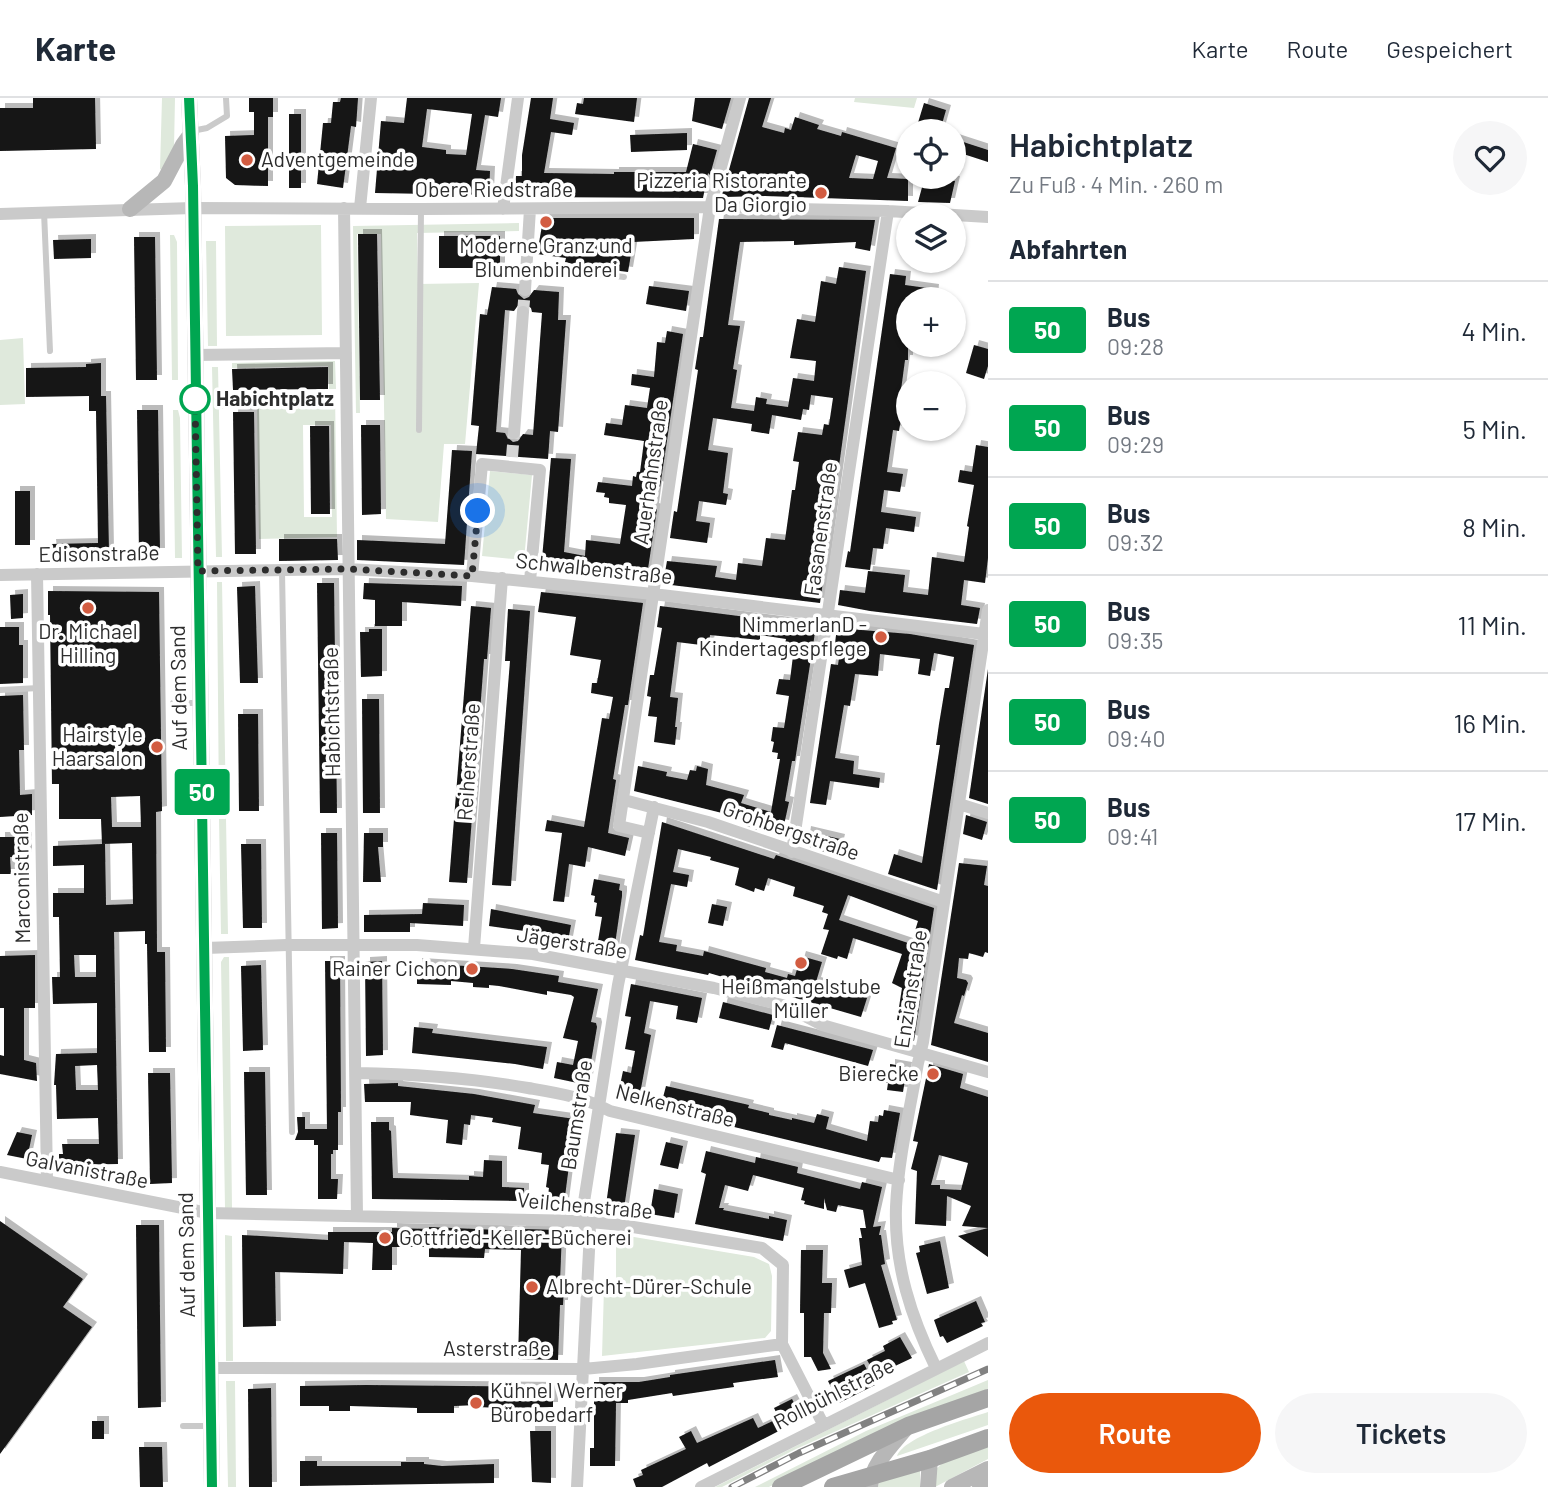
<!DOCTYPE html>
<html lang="de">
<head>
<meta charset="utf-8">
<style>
  body { margin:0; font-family:Barlow,sans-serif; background:#f6f6f7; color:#1f2937; height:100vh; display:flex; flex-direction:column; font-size:26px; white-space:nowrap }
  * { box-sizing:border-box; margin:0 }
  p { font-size:23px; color:#747a83 }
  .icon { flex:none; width:38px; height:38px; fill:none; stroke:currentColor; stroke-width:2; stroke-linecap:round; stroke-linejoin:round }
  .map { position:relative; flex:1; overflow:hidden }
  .side { display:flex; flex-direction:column; background:#fff; width:560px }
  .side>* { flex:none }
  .badge { padding:0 14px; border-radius:5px; font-size:24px; line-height:46px }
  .buttons { position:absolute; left:896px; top:21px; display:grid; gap:14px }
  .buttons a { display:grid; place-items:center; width:70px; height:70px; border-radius:50%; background:#fff; box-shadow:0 2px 5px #0004; font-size:35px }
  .you { position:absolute; width:35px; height:35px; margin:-18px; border:5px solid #fff; border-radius:50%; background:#1a73e8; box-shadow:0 0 0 10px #1a73e833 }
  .map>.badge { position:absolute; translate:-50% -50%; box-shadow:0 0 0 4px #fff }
  h2 { padding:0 21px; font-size:26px; line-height:63px }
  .round { display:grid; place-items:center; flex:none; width:74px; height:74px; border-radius:37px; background:#f6f6f7 }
  .headline { display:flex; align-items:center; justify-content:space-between; height:119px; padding:0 21px }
  h1 { font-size:33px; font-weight:600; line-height:52px }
  .cta { display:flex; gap:14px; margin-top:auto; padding:14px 21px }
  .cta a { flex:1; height:80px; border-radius:42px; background:#ea580c; color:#fff; font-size:28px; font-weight:600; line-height:80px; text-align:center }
  .cta a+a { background:#f6f6f7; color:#1f2937 }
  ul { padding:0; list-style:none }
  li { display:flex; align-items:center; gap:21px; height:98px; padding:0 21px; border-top:2px solid #e0e1e3 }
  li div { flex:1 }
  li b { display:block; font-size:26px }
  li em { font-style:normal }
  li .badge { min-width:77px; font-weight:700; text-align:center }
  header { display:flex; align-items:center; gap:42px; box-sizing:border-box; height:98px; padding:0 35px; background:#fff; border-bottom:2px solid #e0e1e3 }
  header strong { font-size:33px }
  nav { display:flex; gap:38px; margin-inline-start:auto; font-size:24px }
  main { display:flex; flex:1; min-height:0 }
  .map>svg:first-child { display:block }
</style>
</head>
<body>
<header>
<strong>Karte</strong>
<nav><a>Karte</a><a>Route</a><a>Gespeichert</a></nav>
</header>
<main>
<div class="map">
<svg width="988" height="1389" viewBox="0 0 988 1389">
  <defs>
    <filter id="shadow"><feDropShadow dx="5" dy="-5" stdDeviation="0" flood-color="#0004"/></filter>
  </defs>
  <rect width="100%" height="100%" fill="#fff"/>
  <path fill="#dfe9dc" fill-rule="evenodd" d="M162,0H175L174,50L165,74L160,71Z
    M855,0H917L914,10L854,4Z
    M519,125V133L417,135L418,186L479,185L465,346H444L438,424L386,421L381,136H357L360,315H356L353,128Z
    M321,127L322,237L226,238L225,128Z
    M170,137H174L177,144L178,282H172Z
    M206,143H216L217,248H208Z
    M23,240L25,306L0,307V242Z
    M335,263L336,291H329L328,268L232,270V265Z
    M212,269H218L222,459H216Z
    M335,294L337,439L259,441L257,311H222V297ZM303,327H331L332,419H304Z
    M173,312H178L180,320L182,460H175Z
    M490,373L532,377L524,462L482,458Z
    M217,484H222L226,713L219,714Z
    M219,720H226L228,836H221Z
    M224,859H229L232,1110H225L221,864Z
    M616,1136L754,1159L769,1166L772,1178L771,1233L765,1240L602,1258L604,1190H616Z
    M225,1137L232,1138L233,1263H226Z
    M964,1263L969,1274L796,1351L722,1389H715Z
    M988,1282V1291C912,1317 840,1353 769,1389H755L866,1333Z
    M226,1283H235L236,1389H228Z
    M988,1314V1327L897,1358C905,1338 967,1321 988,1314Z
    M988,1349V1361L935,1389L936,1371L944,1364Z
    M920,1372V1389H878L879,1384Z"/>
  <path fill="#141414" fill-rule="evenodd" filter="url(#shadow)" d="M33,0H95L96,51L0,53V10H33Z
    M249,0H273V19H268V88L235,87L226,80L225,38L254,37V14H249Z
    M341,0H358L356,29L351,28L343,90L317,86L323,25H331L333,4H340Z
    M407,0H501L498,19L485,17L476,72L490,73L489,97L375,95L381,23L404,25ZM427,11L472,16L466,57L446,56V52L422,49Z
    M531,0H553L550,21L574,25L572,37L551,34L544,75L614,76V74H686L693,46L717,52L710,77L708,75L703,100L515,99L516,78H522V57Z
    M584,0H637L634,24L575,16L577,5L583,6Z
    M695,0H731L722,31L692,23Z
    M749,0H771L762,29L784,35L785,30L791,32L795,19L819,27L817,31L841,38L842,34L896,50L887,80L908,81V103L765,98L724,99L722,97ZM856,57L878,63L873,81L849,80Z
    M924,5L946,12L940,33L917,28Z
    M289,16H301V90H289Z
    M687,35V52L631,54L630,37Z
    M954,41L988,52V64L954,53Z
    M924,82L955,83L950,105L918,104Z
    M546,120H694V141L633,144L628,174L581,168L565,164L566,160L537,156L543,122Z
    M719,121L875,122L870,153L855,150L856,144L794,147V143L740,144L728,227L740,228L733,271L737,272L731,310L754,313L756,299L767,301L766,306L788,309L793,280L814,283L816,263L790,260L797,221L815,224L821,183L836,186L839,169L866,173L820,505L663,486L667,463L717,468L715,479L736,482L738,465L762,468L766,440L785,442L792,392H795L799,364L793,363L798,334L822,337L824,326L829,327L833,300L811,297L809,312L803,311L801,322L772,317L769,336L751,333L752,326L713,320L708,352L728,355L723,395L728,396L726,407L699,403L696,423L710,425L707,445L670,440L674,413L677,414L698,272L695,271L700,239H703Z
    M358,136H377L380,302H360Z
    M439,138H500V170H439Z
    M134,139H155L157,282H136Z
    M91,141V160L54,161L53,142Z
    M890,176L906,178L905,187L934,191L933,201H908L906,226H908V262H905L901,292L906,293L905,303L908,304V316L902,315L899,333L893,332L887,374L903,376L900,394L884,392L881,414L916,419L914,434L886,430L883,451L873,450L870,472L845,469L848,453L850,454Z
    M649,188L689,193L686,213L646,206Z
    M492,189L516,191L518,196L524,201L529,199L534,192L559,194L558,222H566L558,334L550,333L548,361L476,356L479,328L471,327L480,216L487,217ZM524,205L531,210L532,214L542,215L533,337L523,336L518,343L513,344L507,339L505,335L496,334L505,212L514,213L519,206Z
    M667,233L683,236L660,389L657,388L654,410L657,411L646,484L541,472L551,360L571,361L564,454L585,458L586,442L620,446L626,407L609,405V400L604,399L605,395L596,394L598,384L632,388L633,378L636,379L637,374H640L644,343L604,337L606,325L622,327L625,307L647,310L650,290L631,287L632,276L654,279L657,244L665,245Z
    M974,247L988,251V268L984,281L966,275Z
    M101,265V298H106L109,455L52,456L51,446L98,445L96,313H89V298L26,299V270L86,269V266Z
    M328,269V291L233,292L232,271Z
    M137,312H158L160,455H139Z
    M233,314H254L256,456H235Z
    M361,327H380L381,416L362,417Z
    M310,328H329L330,416H311Z
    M976,347L988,349V460L985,485L964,482L961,507L980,510L977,526L870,513L838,507L840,492L865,495L868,473L905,477L903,494L928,497L932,459L964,464L969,429L967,428L974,387L958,384L960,372L972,374Z
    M452,352L472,353L464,467L357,462V442L445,446Z
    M15,393H30V447H15Z
    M279,441H337L338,462L279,463Z
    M317,485H334L337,715H320Z
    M364,485L462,488L461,508L402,504V528H375V502L363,501Z
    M255,488L258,585H240L237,489Z
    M48,493L159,494L162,713L156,714L157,854H165L166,954H149L147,846H145V833L114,834L118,1066L59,1067V1056H63L62,1046H99L98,1020L57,1021L56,987H54L56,956L97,955V905L53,906L52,879H60L59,819H53V795H84V767L53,768V748L102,746L101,721H59V686H52L50,517H48ZM140,698L141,729H112L111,699ZM132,745L133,806L106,807L105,746H102ZM74,857H96V879H75ZM97,967L98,992H76L75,968Z
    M541,494L643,505L628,607H625L613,681L616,682L608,735L629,740L625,758L588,749L585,769L569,766L564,804L553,803L562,735L545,733L547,722L584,729L602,620L609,621L613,599L591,595L592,585H597L601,562L570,557L576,519L538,514Z
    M23,496V520L11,521L10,497Z
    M471,508L491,510L487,561H484L467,785L449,784Z
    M660,508L816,528L795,663H792L785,703L789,704L784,727L760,722L758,732L744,727L746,721L634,693L638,668L667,674L666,678L687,682L690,672L696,673L697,668L708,671L706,687L744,697L741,705L771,714L780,661H777L778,655L772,654L774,644L771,643L773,629L784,630L789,598L776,596L779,581L790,582L793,558H790L792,547L785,546L786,541L760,537V542L710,537L709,548L677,544L670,599L678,600L675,629H677L675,647L654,644L657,619L648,618L651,599L647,598L650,577H654L662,530L657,529Z
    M508,511L530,513L511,788L492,787L510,563H505Z
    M0,529H19V547H23V585L0,586Z
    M837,530L910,536L974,547L937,792L888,776L894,756L922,765L940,647H936L939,626L945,590H949L954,559L934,555L930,578L918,576L920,561L880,556L878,578L855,576L850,608L844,607L835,660L854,663L853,676L880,680L879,690L830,683L826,707L810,705L831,566L838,567L841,546L835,545Z
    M369,531H382V578L361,579L360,534H369Z
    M988,571V706L969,700Z
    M23,597L24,652H19L20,697L32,696V717L0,719V598Z
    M362,601H379L380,715H363Z
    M238,616H258L259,713H239Z
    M966,717L987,724L982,742L963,736Z
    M662,724L774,761L776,757L934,810L914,943L904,940L908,923L897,922L902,890L892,885L902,856L853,840L847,861L838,858L837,861L821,856L829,832L823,831L828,816L822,814L824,808L793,798L795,789L768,780L764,793L755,790L754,794L735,787L739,770L710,762L711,759L678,751L673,774L689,777L687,789L671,786L659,844L677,847L676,853L703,858L704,853L766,870L765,874L787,880L788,876L795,878L801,858L822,864L816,884L867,900L861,919L709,875L708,877L635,862L640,837L643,838ZM848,797L918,823L911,846L839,822Z
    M806,733L840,741L836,758L804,747Z
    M321,735H337L338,830L322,831Z
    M364,735H383V749H378L381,784H363Z
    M0,739H27V759H10L11,776H0Z
    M241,746H261L262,830H243Z
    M959,765L987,768L984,787L988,788V855L985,854L983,859L969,855L968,861L959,860L957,880L966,882L968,885L964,898L962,897L954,925L988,935V964L931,947Z
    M594,781L620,786L619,792L622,793V798L614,853L597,849L602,819L595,818L597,805L594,804L595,798L591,797Z
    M423,805L464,807L463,828L410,825V834H364V817L422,816Z
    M712,806L727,809L723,828L708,825Z
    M491,811L571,827L568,843L544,838L545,836L489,828Z
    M35,857V910H24V962L36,965L37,983L0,976V957L4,958V910H0V858Z
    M325,863H340L341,1014H338V1052H333V1056H331V1081H338L337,1101H318V1047H314V1042H295L298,1034L297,1019H305V1031H327Z
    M382,863L383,957L366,958L365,864Z
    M417,865L512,871L559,878L558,884L598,891L591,924L596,925L597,929L587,987L554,980L557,964L573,967L578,943L563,940L574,899L571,897L547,893V897L499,888L489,887V890L473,889V885L451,883V887L417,886Z
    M261,867L263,952L243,953L241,868Z
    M631,886L702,900L697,925L676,921L678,908L650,903L644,935L651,937L639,1001L618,997L623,973L631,975L635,953L625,951L631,919L625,918Z
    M723,904L773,917L769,932L719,920Z
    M777,927L873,952L868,968L785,945L783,952L771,949Z
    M414,929L433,931L432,935L547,949L543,971L515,966L412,955Z
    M890,966L907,969L903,994L887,992L888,985H884L886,971L890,972Z
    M929,966L963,976L960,990L988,999V1130L962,1128L971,1108L947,1098L946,1128L915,1126L917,1073L911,1071L918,1044L913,1043ZM939,1057L968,1065L961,1092L940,1091V1087H931Z
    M244,974H265L267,1097H246Z
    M148,975H170L172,1085L150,1086Z
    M398,985V988L474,996L535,1007L533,1015L575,1021L564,1106L547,1104L549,1090L546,1089L549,1067L541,1066L542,1055L518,1051L521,1029L492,1024L493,1020L471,1017L470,1027L464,1026L462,1047L446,1045L448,1022L410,1017L411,1004H365L364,986Z
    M666,988L749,1007L748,1010L769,1015V1017L792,1022V1020L814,1025L817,1016L829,1019L826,1031L867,1043L870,1023L878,1024L879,1017L883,1018L884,1012L900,1015L892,1060L881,1059L879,1064L660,1011Z
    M371,1024H389V1032L391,1033L393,1080L469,1082V1078L483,1079L484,1062L502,1063V1089L524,1090V1103L372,1101Z
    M17,1034L32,1037L27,1061L7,1057Z
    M616,1035L635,1037L624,1110L606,1107Z
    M666,1044L683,1048L678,1071L660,1067Z
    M706,1053L755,1065L756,1059L798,1069L797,1075L860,1091L862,1084L882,1089L873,1129L881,1128L879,1137H881L885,1166L881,1167L897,1222L892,1223L893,1226L879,1230L865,1185L849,1190L844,1172L862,1167L859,1140H862L860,1130H866L863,1112L838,1107L836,1114L827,1112L824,1100V1111L804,1106L805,1103L801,1102L804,1090L753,1077L748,1093L725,1087L719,1110H724L723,1112L769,1121V1118L787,1122L783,1143L695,1126L706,1076L701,1074Z
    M654,1091L678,1096L674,1120L650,1116Z
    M0,1123L83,1181L63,1209L92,1229L0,1356Z
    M136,1127H159L161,1309L138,1310Z
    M429,1129L521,1133V1131L562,1132L560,1185H564L563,1207H560L558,1262L518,1261L521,1152L485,1151L484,1160L429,1159V1149H392V1172H372L373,1145L344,1144L343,1176L275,1174L276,1228L243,1229L242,1137L328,1142V1134H392V1130L429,1131Z
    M988,1130V1159L958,1138Z
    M940,1143L949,1190L927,1196L916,1155L920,1154L919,1148Z
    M801,1152H823L822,1185H832L831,1215H824L823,1255L831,1271L818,1273L811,1259H804V1215H800Z
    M976,1203L985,1224L981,1225L983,1228L947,1245L943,1238L940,1239L934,1222Z
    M900,1239L912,1260L893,1269L889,1261L871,1269L867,1262L885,1253L883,1248Z
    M775,1262L778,1279L733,1285L734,1289L673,1298L672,1295L628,1302V1305H616L615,1368H590V1350H594V1284H639L670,1279V1277Z
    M864,1266L875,1287L839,1305L828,1283Z
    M366,1287L553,1289V1309L499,1310L478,1309V1307L454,1308V1315H417V1310L350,1308V1313H329V1308H300V1288Z
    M271,1290L272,1389H249L248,1291Z
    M792,1301L802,1321L709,1369L707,1365L662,1389H636L633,1381L643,1377L641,1372L686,1351L679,1339L691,1333L697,1345L753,1320L758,1330L779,1320L774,1310Z
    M92,1323H104V1341H92Z
    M530,1333H551V1385L532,1384Z
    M139,1349H162L163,1389H140Z
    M300,1363H317V1368H401V1364H424V1366L442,1368L494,1366V1385L300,1388Z"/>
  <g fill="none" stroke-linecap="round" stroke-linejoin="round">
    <path stroke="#d5d5d5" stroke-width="12" stroke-dasharray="12 6" stroke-linecap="butt" d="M523,214L525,192
      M512,359L514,335"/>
    <path stroke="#cacaca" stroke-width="6" d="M192,33L207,30L227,18L226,0
      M44,114L50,253
      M526,167L624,179
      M419,332L421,111
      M282,473L292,1034
      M0,592L39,590
      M173,605H198
      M183,1328H209"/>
    <path stroke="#cacaca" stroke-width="12" d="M344,110L357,1118
      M360,110L371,0
      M503,111L518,0
      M0,116L193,110L421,111L710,109L888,113L988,119
      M525,192L530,111
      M194,257L346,255
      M514,335L523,214
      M37,476L47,1083
      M0,477L348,471L472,478L653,496L984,536
      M472,478L482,366L540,372L530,483
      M624,702L708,724L944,804
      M959,706L988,715
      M649,735L619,728L710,109L740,0
      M792,754L888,113
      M205,850L287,847H417L533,856L714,890L786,908L822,927L988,974
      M474,850L502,480
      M356,975C414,976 471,980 528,990C557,995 584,999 610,1013L899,1082
      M0,1074L208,1115L581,1123L621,1127L762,1150L783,1167L782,1246L823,1326
      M210,1270L583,1271L637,1266L782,1246
      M936,1270C911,1219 894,1167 896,1109C898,1062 910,1011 918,965L923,944L988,512
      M577,1389L590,1133L581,1123L618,887L654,709
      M701,1389L988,1245"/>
    <path stroke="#b7b7b7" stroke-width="16" d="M189,0L193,88L212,1389
      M130,111L164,83L183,47L191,36
      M870,1389C872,1366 892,1347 906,1330
      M928,1389L930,1361
      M952,1389L988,1371
      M980,1389L988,1381"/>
    <path stroke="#a5a5a5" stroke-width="18" d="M781,1389L908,1328L988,1300
      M833,1389L930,1361L988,1340"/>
    <g stroke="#828282" stroke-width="7">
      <path id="rail" d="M732,1389L799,1355L988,1271"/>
    </g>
    <use href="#rail" stroke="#fff" stroke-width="4.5" stroke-dasharray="13" stroke-linecap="butt"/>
  </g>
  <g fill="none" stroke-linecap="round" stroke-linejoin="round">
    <g stroke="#fff" stroke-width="16">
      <path id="line" d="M189,0L193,88L212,1389"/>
    </g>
    <use href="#line" stroke="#00a651" stroke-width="10"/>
    <path stroke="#2d2d2d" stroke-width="7" stroke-dasharray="0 12.6" d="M195,301L198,473L348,471L472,478L478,413"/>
  </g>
  <g fill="#d25c41" stroke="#fff" stroke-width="2.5">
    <circle cx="247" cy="62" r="7"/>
    <circle cx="821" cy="95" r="7"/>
    <circle cx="546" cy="124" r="7"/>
    <circle cx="88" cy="510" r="7"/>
    <circle cx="881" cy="539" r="7"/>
    <circle cx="157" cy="649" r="7"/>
    <circle cx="801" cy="865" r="7"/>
    <circle cx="472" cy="871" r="7"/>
    <circle cx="933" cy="976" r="7"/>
    <circle cx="385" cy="1140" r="7"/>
    <circle cx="532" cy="1189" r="7"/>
    <circle cx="476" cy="1305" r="7"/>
  </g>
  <circle fill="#fff" stroke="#00a651" stroke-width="3.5" cx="195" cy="301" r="14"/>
  <g text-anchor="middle" stroke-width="7" stroke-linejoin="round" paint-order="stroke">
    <g font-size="21" fill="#2d2d2d" stroke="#fff" text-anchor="end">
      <text x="261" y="69" text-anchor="start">Adventgemeinde</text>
      <text x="807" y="90">Pizzeria Ristorante<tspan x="807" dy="24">Da Giorgio</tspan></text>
      <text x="546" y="155" text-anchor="middle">Moderne Granz und<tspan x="546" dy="24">Blumenbinderei</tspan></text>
      <text x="867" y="534">NimmerlanD -<tspan x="867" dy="24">Kindertagespflege</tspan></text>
      <text x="88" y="541" text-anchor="middle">Dr. Michael<tspan x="88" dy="24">Hilling</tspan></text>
      <text x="143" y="644">Hairstyle<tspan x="143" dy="24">Haarsalon</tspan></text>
      <text x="458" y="878">Rainer Cichon</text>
      <text x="801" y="896" text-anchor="middle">Heißmangelstube<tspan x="801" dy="24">Müller</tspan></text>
      <text x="919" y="983">Bierecke</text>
      <text x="399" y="1147" text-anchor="start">Gottfried-Keller-Bücherei</text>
      <text x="546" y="1196" text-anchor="start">Albrecht-Dürer-Schule</text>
      <text x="490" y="1300" text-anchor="start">Kühnel Werner<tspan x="490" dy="24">Bürobedarf</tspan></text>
    </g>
    <g font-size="21" fill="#2d2d2d" stroke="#fff">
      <text x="494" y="99">Obere Riedstraße</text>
      <text transform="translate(651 374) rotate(-82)" y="7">Auerhahnstraße</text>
      <text transform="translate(821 431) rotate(-82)" y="7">Fasanenstraße</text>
      <text transform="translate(99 456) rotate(-1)" y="7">Edisonstraße</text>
      <text transform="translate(594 471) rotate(6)" y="7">Schwalbenstraße</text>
      <text transform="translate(179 590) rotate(-91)" y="7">Auf dem Sand</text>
      <text transform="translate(332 614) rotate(-91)" y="7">Habichtstraße</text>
      <text transform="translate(469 664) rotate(-86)" y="7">Reiherstraße</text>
      <text transform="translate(791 733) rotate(19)" y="7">Grohbergstraße</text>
      <text transform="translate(22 780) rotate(-91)" y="7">Marconistraße</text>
      <text transform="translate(572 845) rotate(9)" y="7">Jägerstraße</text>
      <text transform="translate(911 891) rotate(-81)" y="7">Enzianstraße</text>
      <text transform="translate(675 1008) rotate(14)" y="7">Nelkenstraße</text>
      <text transform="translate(577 1017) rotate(-81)" y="7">Baumstraße</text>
      <text transform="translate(87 1072) rotate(11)" y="7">Galvanistraße</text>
      <text transform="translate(585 1108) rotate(5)" y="7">Veilchenstraße</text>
      <text transform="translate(187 1157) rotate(-91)" y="7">Auf dem Sand</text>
      <text x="497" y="1258">Asterstraße</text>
      <text transform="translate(834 1296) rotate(-27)" y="7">Rollbühlstraße</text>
    </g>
    <g font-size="21" font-weight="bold" fill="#2d2d2d" stroke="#fff" text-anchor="start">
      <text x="216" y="308">Habichtplatz</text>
    </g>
  </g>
</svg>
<div class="buttons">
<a><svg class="icon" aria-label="locate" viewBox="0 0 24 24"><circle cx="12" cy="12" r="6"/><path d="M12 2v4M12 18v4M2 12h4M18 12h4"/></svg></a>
<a><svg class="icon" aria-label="layers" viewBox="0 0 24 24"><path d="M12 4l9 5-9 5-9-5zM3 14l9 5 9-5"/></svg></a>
<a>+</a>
<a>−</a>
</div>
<div class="you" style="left:478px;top:413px"></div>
<b class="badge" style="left:202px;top:694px;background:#00a651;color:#fff">50</b>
</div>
<section class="side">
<div class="headline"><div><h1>Habichtplatz</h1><p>Zu Fuß · 4 Min. · 260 m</p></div><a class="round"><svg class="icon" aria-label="heart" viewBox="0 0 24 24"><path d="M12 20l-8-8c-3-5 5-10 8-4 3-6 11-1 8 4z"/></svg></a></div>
<h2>Abfahrten</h2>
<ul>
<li><span class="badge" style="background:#00a651;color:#fff">50</span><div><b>Bus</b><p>09:28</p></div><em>4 Min.</em></li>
<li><span class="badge" style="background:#00a651;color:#fff">50</span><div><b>Bus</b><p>09:29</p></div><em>5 Min.</em></li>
<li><span class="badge" style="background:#00a651;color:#fff">50</span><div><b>Bus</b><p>09:32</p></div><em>8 Min.</em></li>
<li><span class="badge" style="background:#00a651;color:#fff">50</span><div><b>Bus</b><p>09:35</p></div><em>11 Min.</em></li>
<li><span class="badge" style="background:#00a651;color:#fff">50</span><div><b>Bus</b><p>09:40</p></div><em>16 Min.</em></li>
<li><span class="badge" style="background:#00a651;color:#fff">50</span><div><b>Bus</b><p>09:41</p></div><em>17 Min.</em></li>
</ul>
<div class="cta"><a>Route</a><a>Tickets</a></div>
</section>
</main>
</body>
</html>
